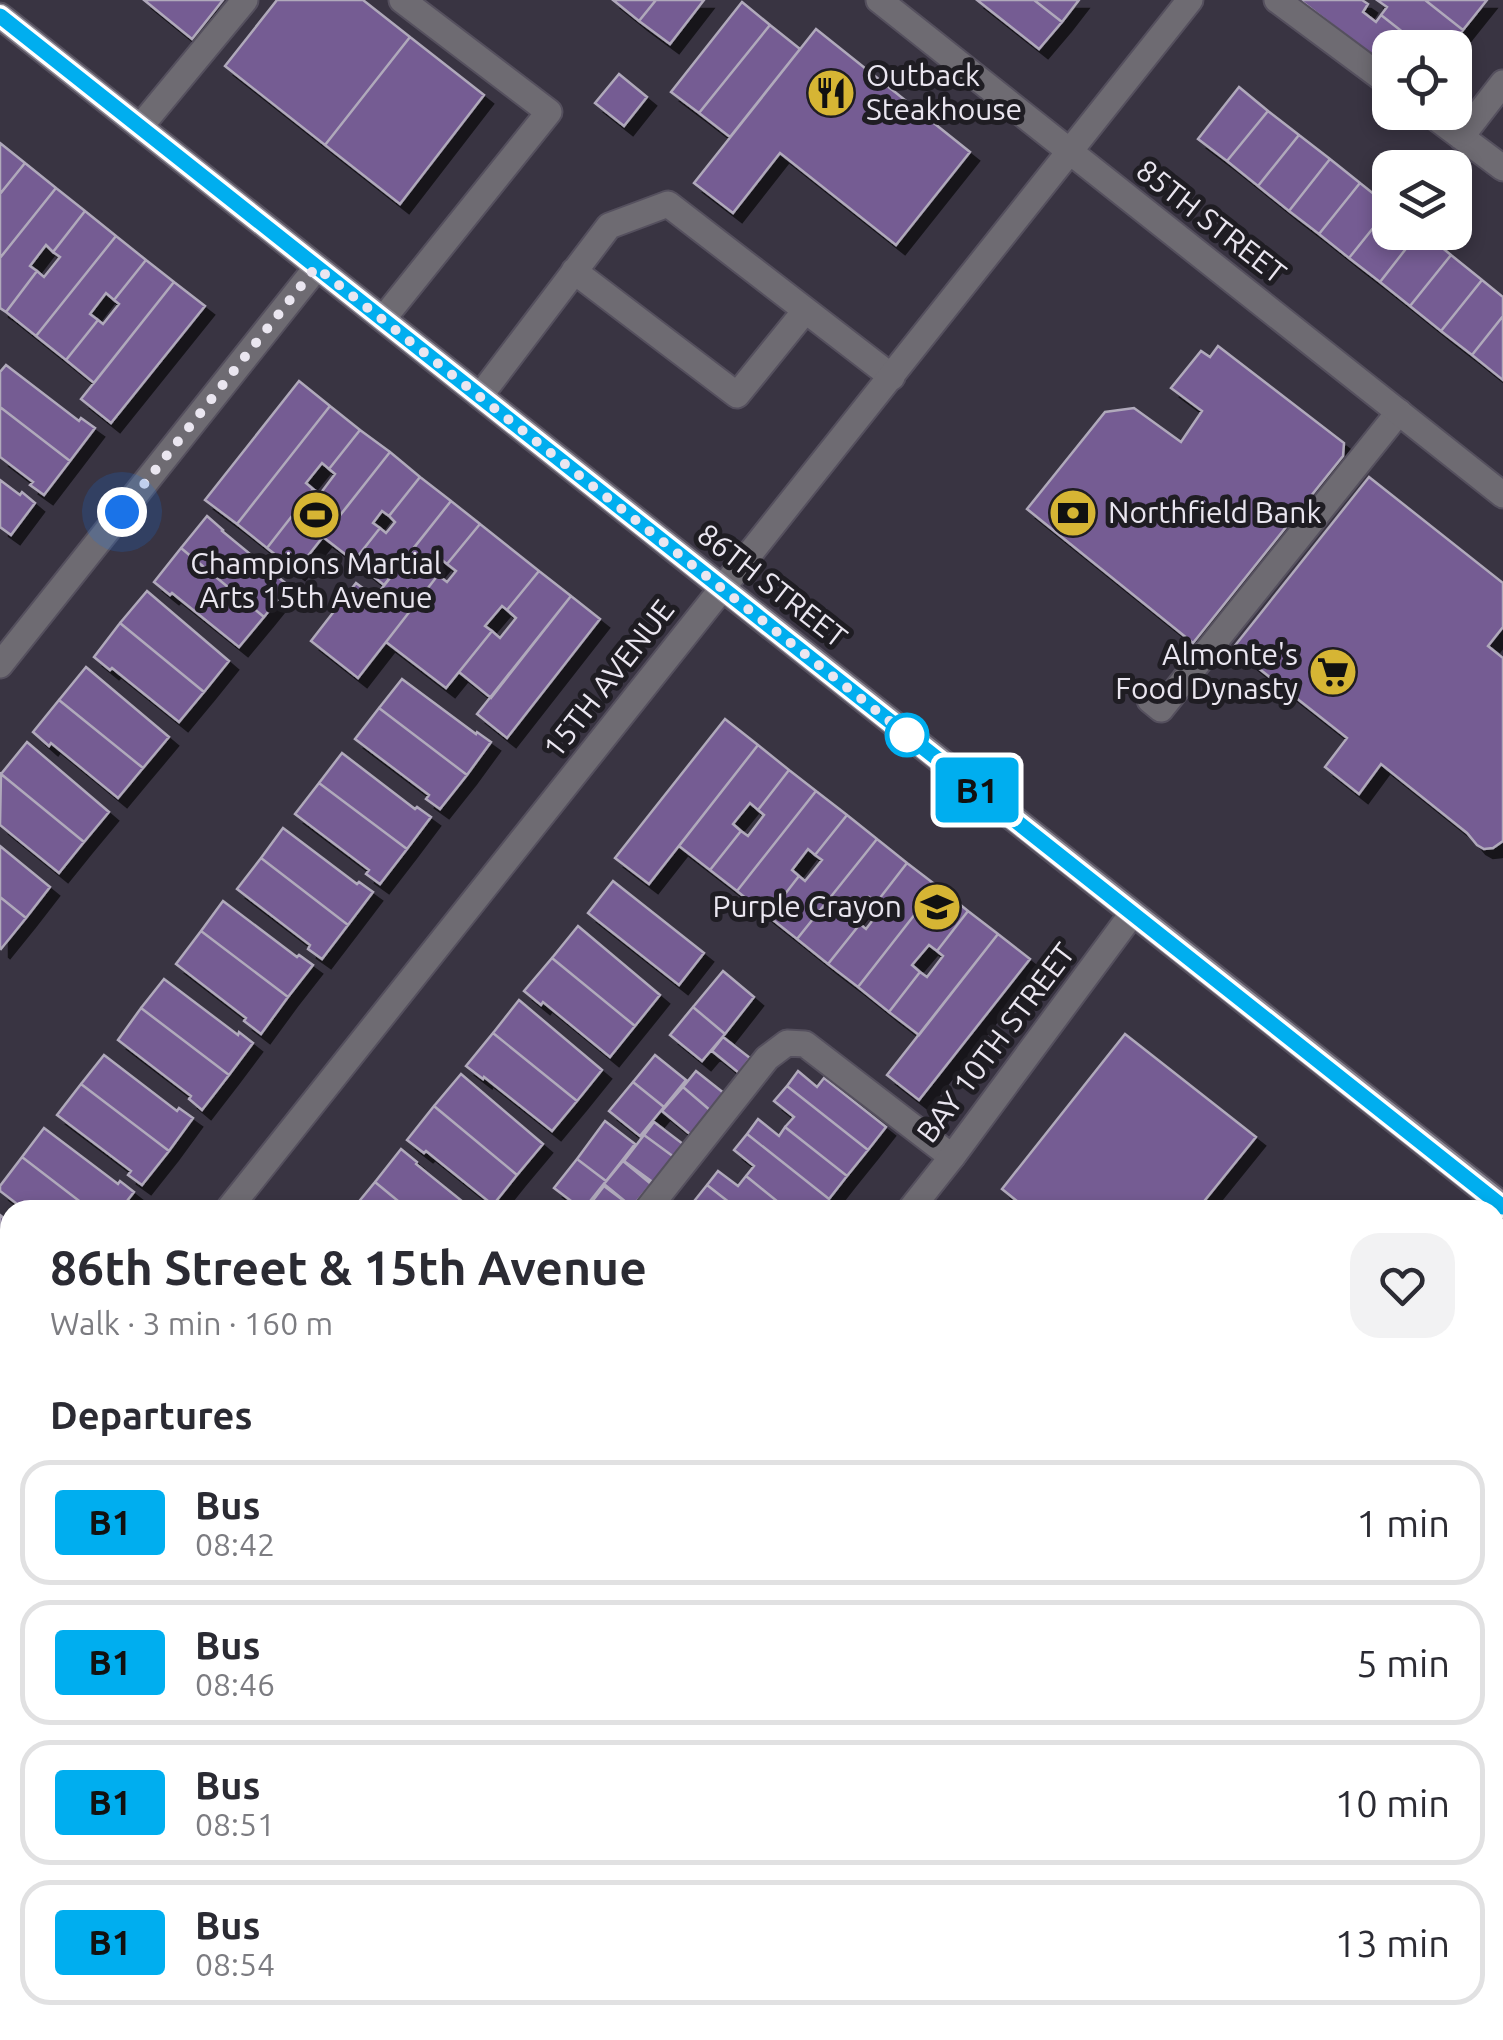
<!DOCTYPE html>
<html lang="en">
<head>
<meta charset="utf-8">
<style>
  body { margin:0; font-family:Ubuntu,sans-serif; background:#f2f2f3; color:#2b2b33; height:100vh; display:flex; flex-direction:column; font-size:38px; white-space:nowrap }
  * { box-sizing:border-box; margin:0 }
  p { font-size:32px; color:#7c7c81 }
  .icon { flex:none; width:55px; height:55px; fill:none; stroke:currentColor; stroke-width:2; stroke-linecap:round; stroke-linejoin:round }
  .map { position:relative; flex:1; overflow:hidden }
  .details { position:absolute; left:0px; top:1200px; width:1505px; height:840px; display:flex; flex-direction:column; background:#fff; border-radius:30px 30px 0 0; box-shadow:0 5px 15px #0003 }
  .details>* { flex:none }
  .badge { padding:0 20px; border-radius:8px; font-size:35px; line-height:65px }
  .controls { position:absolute; left:1372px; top:30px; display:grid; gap:20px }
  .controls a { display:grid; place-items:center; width:100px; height:100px; border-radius:20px; background:#fff; box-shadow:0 5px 15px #0003; font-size:50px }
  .you { position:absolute; width:50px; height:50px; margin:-25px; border:8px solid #fff; border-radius:50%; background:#1a73e8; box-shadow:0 0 0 15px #1a73e833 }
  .map>.badge { position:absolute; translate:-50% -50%; box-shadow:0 0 0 5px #fff }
  h2 { padding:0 50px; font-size:38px; line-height:90px }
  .round { display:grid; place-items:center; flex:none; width:105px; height:105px; border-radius:30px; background:#f2f2f3 }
  .overview { display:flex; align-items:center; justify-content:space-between; height:170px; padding:0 50px }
  h1 { font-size:48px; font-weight:700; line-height:75px }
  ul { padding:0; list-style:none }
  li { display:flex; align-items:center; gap:30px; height:125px; margin:0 20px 15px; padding:0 30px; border:5px solid #e1e1e2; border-radius:30px }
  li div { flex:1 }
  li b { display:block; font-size:38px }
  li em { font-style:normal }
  li .badge { min-width:110px; font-weight:700; text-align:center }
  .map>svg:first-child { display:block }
</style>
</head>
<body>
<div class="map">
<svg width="1503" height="2040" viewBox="0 0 1503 2040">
  <defs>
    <filter id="shadow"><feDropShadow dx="9" dy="9" stdDeviation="0" flood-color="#0009"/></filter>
  </defs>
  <rect width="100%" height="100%" fill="#393442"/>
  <path fill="#745c93" stroke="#b0a9bb" stroke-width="2.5" filter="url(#shadow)" d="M144,0H223L192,39Z
    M277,0H363L410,37L325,145L225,66Z
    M613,0H656L639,21Z
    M656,0H704L670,44L639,21Z
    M977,0H1034L1062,22L1039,49Z
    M1034,0H1079L1062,22Z
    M1300,0H1362L1368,4L1363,12L1376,22L1381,15L1423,48H1390V70Z
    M1377,0H1425L1463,30L1450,48H1423L1381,15L1387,7Z
    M1425,0H1487L1463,30Z
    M742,2L770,25L699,113L671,92Z
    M770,25L800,49L730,137L699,113Z
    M816,29L970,152L896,245L780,153L733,213L694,183Z
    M410,37L484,95L400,204L325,145Z
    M619,74L647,97L624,126L595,103Z
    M1239,87L1268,111L1227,161L1198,139Z
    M1268,111L1299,135L1258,186L1227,161Z
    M1299,135L1330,159L1289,211L1258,186Z
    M0,143L25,163L0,194Z
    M1330,159L1360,183L1319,234L1289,211Z
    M25,163L56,188L0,258V194Z
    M1360,183L1390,207L1349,258L1319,234Z
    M56,188L85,211L53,252L46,245L30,266L37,271L6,312L0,308V258Z
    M1390,207V232H1419L1380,282L1349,258Z
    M85,211L116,236L36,336L6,312L37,271L44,277L60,257L53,252Z
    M1419,232H1423L1451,255L1410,306L1380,282Z
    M116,236L146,260L114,300L106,293L90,314L98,320L66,360L36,336Z
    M1451,255L1482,280L1441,331L1410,306Z
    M146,260L174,282L94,383L66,360L98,320L103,324L119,304L114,300Z
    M1482,280L1503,297V316L1472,355L1441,331Z
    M174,282L205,306L111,423L81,399Z
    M1503,316V380L1472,355Z
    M1218,346L1344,443L1343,456L1193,643L1027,509L1105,412L1134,408L1181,442L1202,411L1171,388L1201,351L1210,357Z
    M6,365L79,421L81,418L95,428L70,461L0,407V372Z
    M299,381L330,406L237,524L205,500Z
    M330,406L360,430L329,469L322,463L306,483L313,489L267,548L237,524Z
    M0,407L70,461L44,495L30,485L33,482L0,457Z
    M360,430L390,452L296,571L267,548L313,489L320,494L335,474L329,469Z
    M390,452L420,477L389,516L382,511L373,523L380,528L354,561L323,537Z
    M420,477L451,501L384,585L354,561L380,528L386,533L395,522L389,516Z
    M1369,477L1503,583V627L1488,646L1503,658V841L1493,848L1484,849L1477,845L1467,833L1381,764L1359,794L1325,767L1347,738L1233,648Z
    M0,480L20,495L22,492L35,503L11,535L0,527Z
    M451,501L480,524L447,564L442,560L433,571L438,575L358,678L311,641L356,583L375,597Z
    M207,516L223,530L222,531L289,586L264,617L181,548Z
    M480,524L539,571L507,610L502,606L485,626L492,631L446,688L386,642L438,575L447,582L456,571L447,564Z
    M181,548L264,617L239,647L172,593L170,595L154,582Z
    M539,571L571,596L491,698L459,672L492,631L500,638L516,618L507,610Z
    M147,591L229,661L204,692L120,623Z
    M571,596L600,619L507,738L477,714Z
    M120,623L204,692L179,722L112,668L110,670L94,657Z
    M86,667L169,737L143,768L59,700Z
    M402,679L476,734L477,732L491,742L467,775L379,708Z
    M59,700L143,768L118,798L51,743L49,746L33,732Z
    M379,708L467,775L440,809L426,799L429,795L355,739Z
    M725,719L758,745L649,884L615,858Z
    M27,742L109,812L84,842L1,774Z
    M758,745L789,770L758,810L750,803L733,824L741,831L710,870L679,846Z
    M342,753L415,809L417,807L431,817L407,849L319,783Z
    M789,770L816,791L737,891L710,870L741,831L748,836L764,815L758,810Z
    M1,774L84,842L59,873L0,825Z
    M319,783L407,849L380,884L366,874L369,870L295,814Z
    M816,791L847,815L815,855L808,849L792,870L799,876L768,916L737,891Z
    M847,815L877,839L797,939L768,916L799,876L805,881L822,860L815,855Z
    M283,828L357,884L359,882L373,892L348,925L261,858Z
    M877,839L907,863L876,903L869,897L852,918L860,924L828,964L797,939Z
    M0,846L50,887L26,918L0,897Z
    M261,858L348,925L322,959L308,949L310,945L237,889Z
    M907,863L937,886L858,987L828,964L860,924L866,929L882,908L876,903Z
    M613,881L704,953L679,985L588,913Z
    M937,886L968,911L937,951L929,945L912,965L920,972L889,1012L858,987Z
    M0,897L26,918L1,949L0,948Z
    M223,901L297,957L299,955L313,965L288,997L201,931Z
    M968,911L998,934L919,1035L889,1012L920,972L927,977L943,956L937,951Z
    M578,926L660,995L635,1026L552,958Z
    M201,931L288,997L261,1034L244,1021L246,1018L176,964Z
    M998,934L1030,959L919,1100L887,1075Z
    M552,958L635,1026L610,1057L543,1002L541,1005L524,991Z
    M723,971L754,997L725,1034L693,1007Z
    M164,979L238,1035L239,1032L253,1043L229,1075L141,1008Z
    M519,1000L602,1070L577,1101L493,1033Z
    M693,1007L725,1034L702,1061L670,1035Z
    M141,1008L229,1075L202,1110L189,1099L191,1096L118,1040Z
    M493,1033L577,1101L552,1131L484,1077L483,1079L466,1066Z
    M1125,1034L1256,1137L1197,1210H1028L1002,1189Z
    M723,1037L750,1058L739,1073L712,1051Z
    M104,1055L177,1111L179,1108L193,1118L169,1151L81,1084Z
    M655,1055L686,1080L664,1107L633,1082Z
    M696,1071L725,1094L711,1111L683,1087Z
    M798,1071L817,1087L824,1078L886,1127L868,1150L787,1086Z
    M461,1074L543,1144L517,1175L434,1106Z
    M633,1082L664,1107L640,1136L609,1111Z
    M81,1084L169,1151L142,1185L128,1175L131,1171L57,1115Z
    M787,1086L868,1150L847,1176L785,1127L794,1117L774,1101Z
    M683,1087L711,1111L691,1135L662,1111Z
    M434,1106L517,1175L493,1205L426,1151L424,1153L407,1140Z
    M758,1119L779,1136L785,1127L847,1176L829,1199L747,1134Z
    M605,1121L635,1144L606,1181L577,1159Z
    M654,1122L683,1144L674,1157L644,1135Z
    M44,1128L118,1184L120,1181L134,1192L120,1210H91L22,1157Z
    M747,1134L829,1199L820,1210H788L746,1176L754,1166L734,1150Z
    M644,1135L674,1157L654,1183L624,1161Z
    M401,1149L417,1162L416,1164L473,1210H409L375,1182Z
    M22,1157L91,1210H25L0,1191V1186Z
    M577,1159L606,1181L583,1210L554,1188Z
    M623,1161L651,1184L632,1207L604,1184Z
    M718,1171L738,1186L746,1176L788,1210H739L707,1185Z
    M375,1182L409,1210H352Z
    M707,1185L739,1210H707L695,1200Z
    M604,1186L632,1207V1210H600L591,1203Z
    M0,1215L10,1223V1269L0,1261Z
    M0,1261L10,1269V1319L0,1312Z
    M1,1332L10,1339V1348L0,1361Z
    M1503,1441V1857L1495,1850V1451Z
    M10,1692V1741L0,1733V1705Z
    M0,1733L10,1741V1766L0,1778Z
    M10,1766V1819L0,1832V1778Z
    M10,1834V1888L0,1880V1847Z
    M1495,1894L1503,1900V1949L1495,1942Z
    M1495,1942L1503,1949L1502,1993L1495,1988Z
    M532,2030H547L559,2040H530L526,2037Z
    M547,2030H578L580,2032L575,2040H559Z
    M670,2030H722L734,2040H673L666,2034Z
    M749,2030H811L803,2040H761Z
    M993,2030H1020L1033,2040H997L989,2034Z
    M1038,2030H1093L1105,2040H1050Z
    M1239,2030H1264L1277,2040H1231Z
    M1319,2030H1365L1377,2040H1316L1313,2037Z
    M1400,2030H1455L1464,2037L1462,2040H1412Z"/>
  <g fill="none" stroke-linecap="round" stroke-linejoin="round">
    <g stroke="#55505e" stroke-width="29">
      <path id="service" d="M1277,0L1390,84
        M1428,112L1503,168
        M140,127L245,0
        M1461,137L1503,83
        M574,271L737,395L805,311
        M383,319L549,112L402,0
        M480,396L609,226L668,204L892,377
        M1150,700L1161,709L1399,412
        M647,1210L767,1058L787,1043L805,1044L952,1157
        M0,1659L10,1667
        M468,2030L481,2040"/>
    </g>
    <g stroke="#55505e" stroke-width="29">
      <path id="minor" d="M879,0L1503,495
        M0,665L317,267
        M228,1210L1190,0
        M910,1210L952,1157L1132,914
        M1495,1287L1503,1277
        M0,1498L10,1485
        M0,2028L15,2040
        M249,2040L257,2030
        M891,2040L899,2030"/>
    </g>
    <g stroke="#55505e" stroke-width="29">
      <path id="secondary" d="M0,16L1503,1206"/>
    </g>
    <use href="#service" stroke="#6e6b72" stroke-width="25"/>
    <use href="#minor" stroke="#6e6b72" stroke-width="25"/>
    <use href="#secondary" stroke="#8c8893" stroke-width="25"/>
  </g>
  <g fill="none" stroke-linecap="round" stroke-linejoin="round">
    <g stroke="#fff" stroke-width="22">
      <path id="line" d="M0,16L1503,1207"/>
    </g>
    <use href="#line" stroke="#00aeef" stroke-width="15"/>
    <path stroke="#eae6f0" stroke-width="10" stroke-dasharray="0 18" d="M122,512L316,267L907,735"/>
  </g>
  <defs>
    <g id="restaurant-disc" transform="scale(2.5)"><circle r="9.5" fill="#d6b534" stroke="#1f1d23"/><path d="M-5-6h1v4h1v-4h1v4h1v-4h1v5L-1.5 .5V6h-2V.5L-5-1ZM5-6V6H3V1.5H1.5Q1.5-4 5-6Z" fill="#111"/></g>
    <g id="bank-disc" transform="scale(2.5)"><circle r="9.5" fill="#d6b534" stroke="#1f1d23"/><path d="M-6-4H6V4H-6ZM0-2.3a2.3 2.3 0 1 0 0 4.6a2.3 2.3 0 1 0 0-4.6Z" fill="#111"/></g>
    <g id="stadium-disc" transform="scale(2.5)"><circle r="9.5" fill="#d6b534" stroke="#1f1d23"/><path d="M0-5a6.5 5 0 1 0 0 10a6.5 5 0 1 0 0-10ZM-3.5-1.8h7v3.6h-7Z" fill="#111"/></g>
    <g id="supermarket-disc" transform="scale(2.5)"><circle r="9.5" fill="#d6b534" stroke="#1f1d23"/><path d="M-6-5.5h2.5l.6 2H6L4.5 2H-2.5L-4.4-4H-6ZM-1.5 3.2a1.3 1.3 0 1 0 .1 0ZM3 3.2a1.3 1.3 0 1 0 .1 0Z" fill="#111"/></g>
    <g id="school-disc" transform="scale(2.5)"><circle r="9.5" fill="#d6b534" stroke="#1f1d23"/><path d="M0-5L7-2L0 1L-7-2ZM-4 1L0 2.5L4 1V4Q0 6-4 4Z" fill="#111"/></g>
  </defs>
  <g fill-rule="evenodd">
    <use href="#restaurant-disc" x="831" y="93"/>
    <use href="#bank-disc" x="1073" y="513"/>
    <use href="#stadium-disc" x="316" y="515"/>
    <use href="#supermarket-disc" x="1333" y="672"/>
    <use href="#school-disc" x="937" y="907"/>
  </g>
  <circle fill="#fff" stroke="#00aeef" stroke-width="5" cx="907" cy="735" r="20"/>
  <g text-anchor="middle" stroke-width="10" stroke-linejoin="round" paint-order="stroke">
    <g font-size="30" fill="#eae6f0" stroke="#1f1d23" text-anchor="start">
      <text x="866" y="86">Outback<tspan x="866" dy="34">Steakhouse</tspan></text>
      <text x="1108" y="523">Northfield Bank</text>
      <text x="316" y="574" text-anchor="middle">Champions Martial<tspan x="316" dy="34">Arts 15th Avenue</tspan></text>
      <text x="1298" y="665" text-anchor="end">Almonte's<tspan x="1298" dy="34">Food Dynasty</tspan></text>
      <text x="902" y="917" text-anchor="end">Purple Crayon</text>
    </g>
    <g font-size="30" fill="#eae6f0" stroke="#1f1d23">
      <text transform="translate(1211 222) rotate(38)" y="10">85TH STREET</text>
      <text transform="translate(772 586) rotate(38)" y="10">86TH STREET</text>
      <text transform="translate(609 679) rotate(-52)" y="10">15TH AVENUE</text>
      <text transform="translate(996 1043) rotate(-53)" y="10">BAY 10TH STREET</text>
    </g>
  </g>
</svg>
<div class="controls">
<a><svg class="icon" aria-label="locate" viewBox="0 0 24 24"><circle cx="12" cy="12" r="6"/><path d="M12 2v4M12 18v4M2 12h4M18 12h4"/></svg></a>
<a><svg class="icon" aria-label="layers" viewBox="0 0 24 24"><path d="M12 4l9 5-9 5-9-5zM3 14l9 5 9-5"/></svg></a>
</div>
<div class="you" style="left:122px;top:512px"></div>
<b class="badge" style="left:977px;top:790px;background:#00aeef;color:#111">B1</b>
<section class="details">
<div class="overview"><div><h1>86th Street &amp; 15th Avenue</h1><p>Walk · 3 min · 160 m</p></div><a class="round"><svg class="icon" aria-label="heart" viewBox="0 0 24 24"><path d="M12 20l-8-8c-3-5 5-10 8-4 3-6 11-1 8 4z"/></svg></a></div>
<h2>Departures</h2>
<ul>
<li><span class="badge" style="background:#00aeef;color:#111">B1</span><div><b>Bus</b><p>08:42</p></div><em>1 min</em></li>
<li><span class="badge" style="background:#00aeef;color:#111">B1</span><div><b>Bus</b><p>08:46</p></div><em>5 min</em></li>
<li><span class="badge" style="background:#00aeef;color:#111">B1</span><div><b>Bus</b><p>08:51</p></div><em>10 min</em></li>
<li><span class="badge" style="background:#00aeef;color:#111">B1</span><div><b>Bus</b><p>08:54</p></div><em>13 min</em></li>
</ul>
</section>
</div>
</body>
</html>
